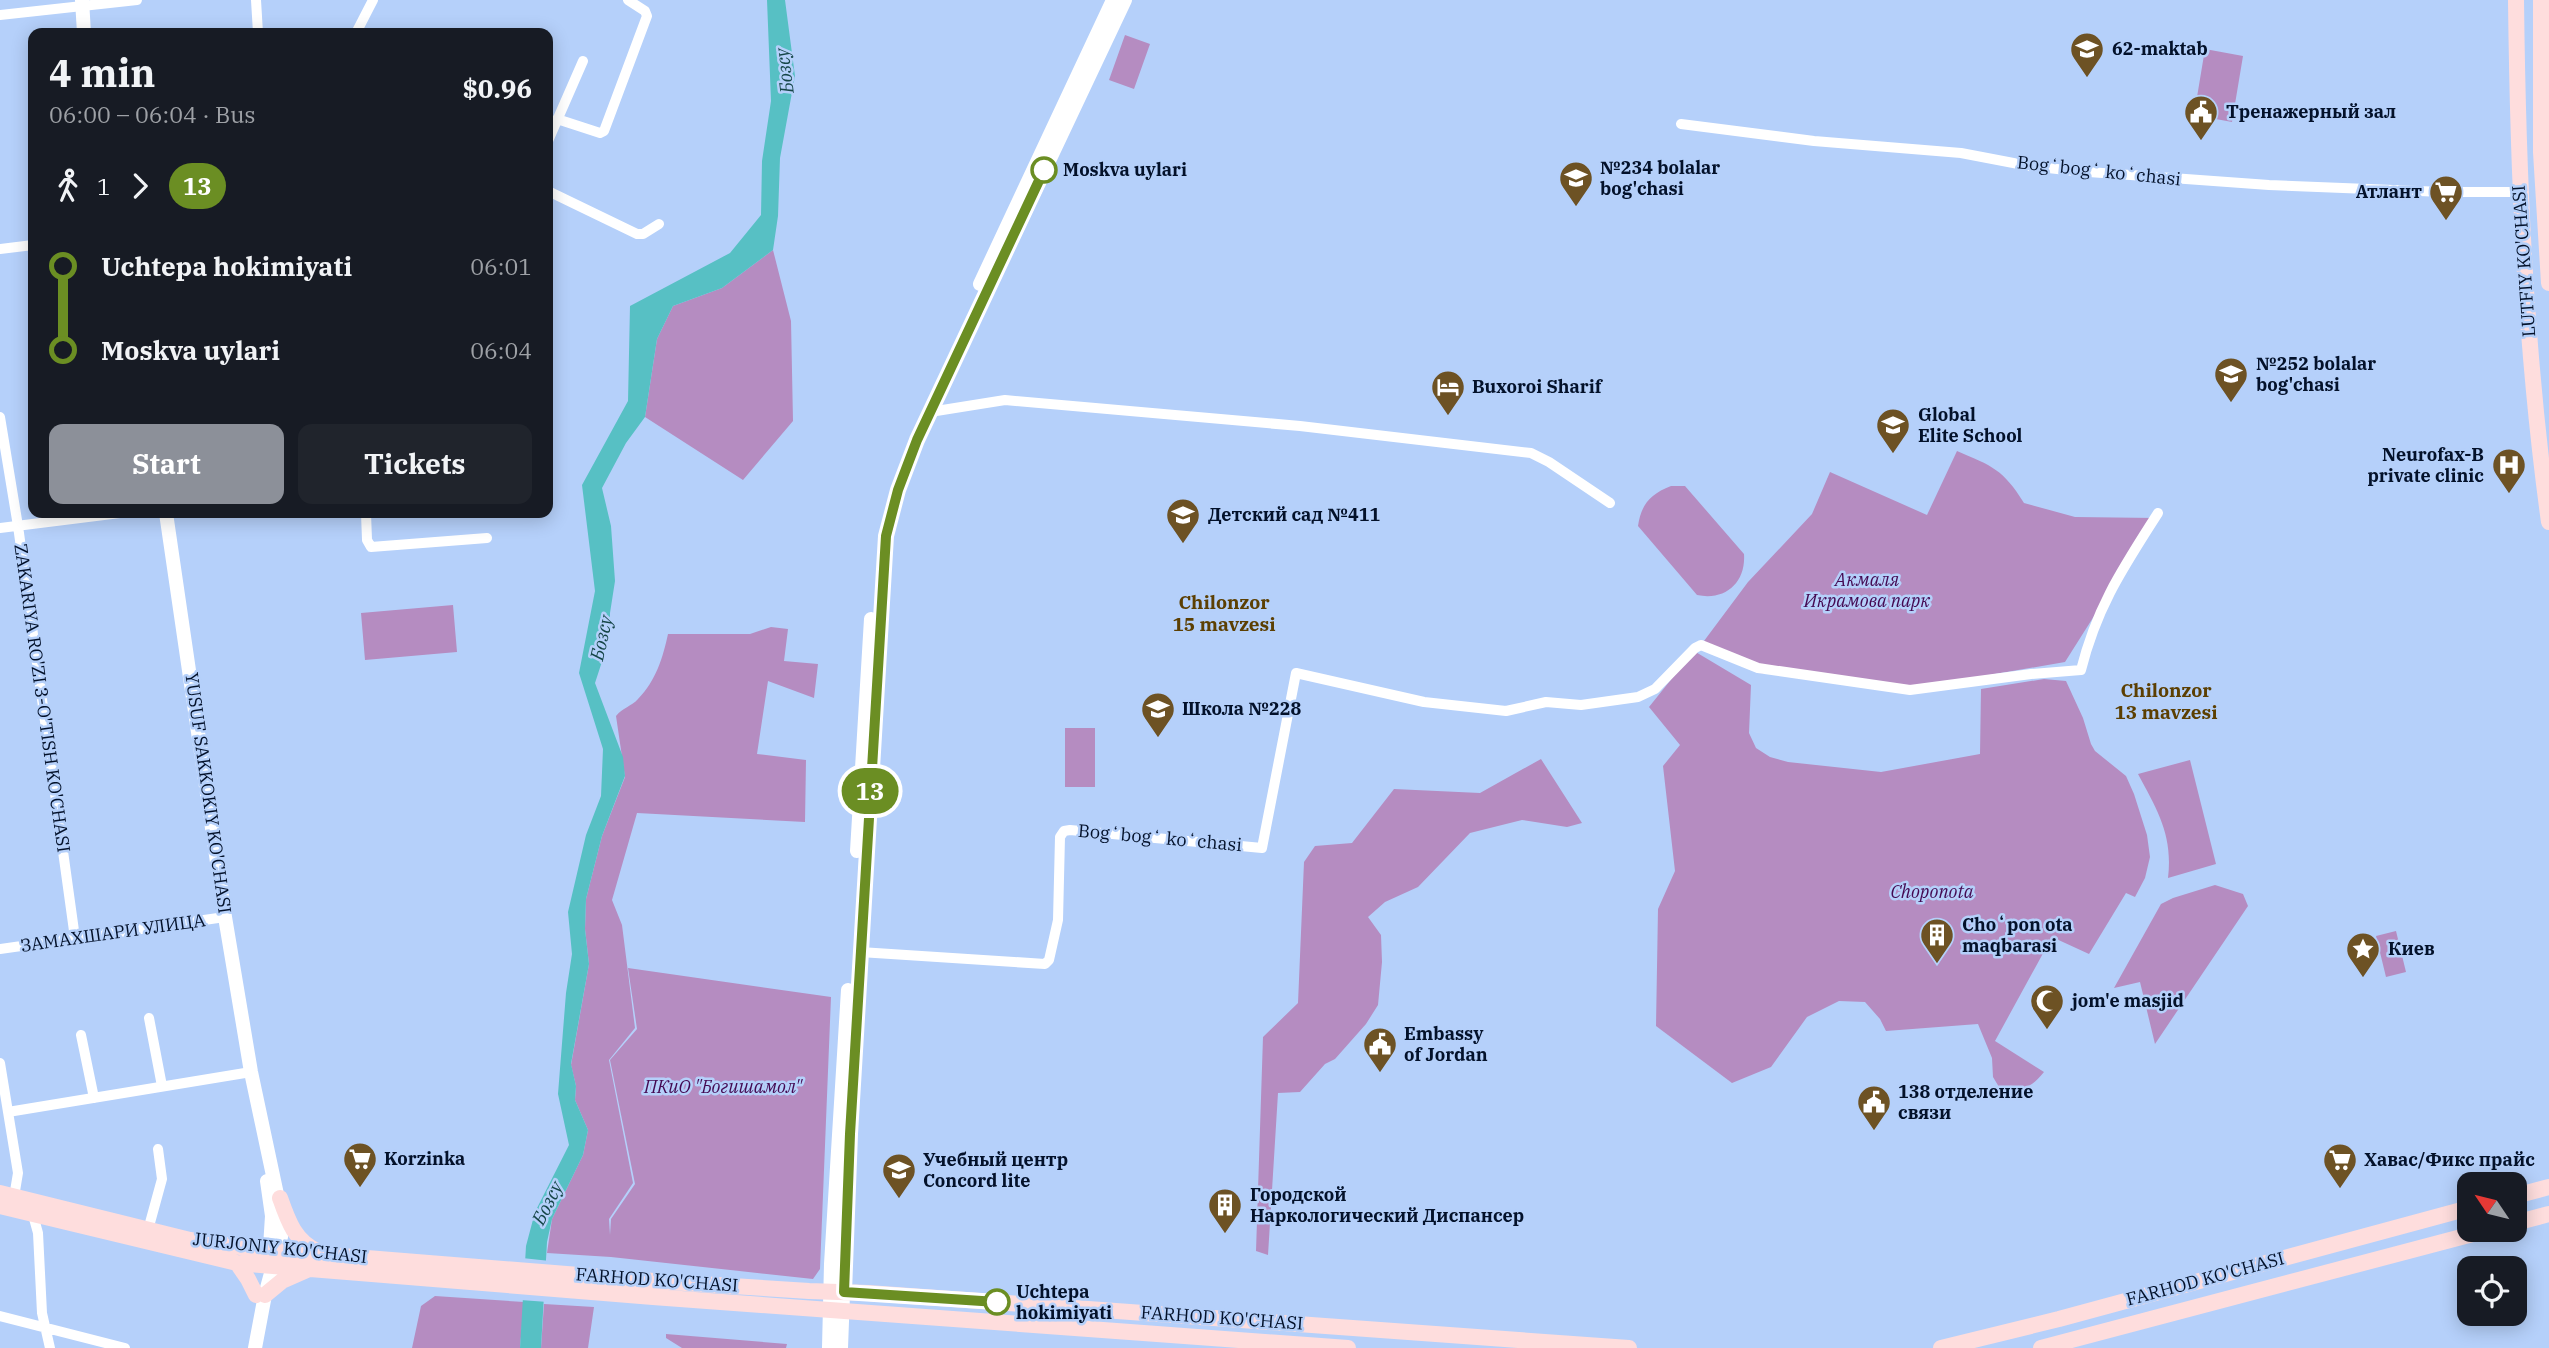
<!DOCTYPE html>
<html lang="en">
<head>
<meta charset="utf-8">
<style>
  body { margin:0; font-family:"IBM Plex Serif",serif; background:#20242c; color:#f1f3f6; height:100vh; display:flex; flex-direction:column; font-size:26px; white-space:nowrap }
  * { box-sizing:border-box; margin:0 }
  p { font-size:23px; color:#9ea1a6 }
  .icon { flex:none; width:38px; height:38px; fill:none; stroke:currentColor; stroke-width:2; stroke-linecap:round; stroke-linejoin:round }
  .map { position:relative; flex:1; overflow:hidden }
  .drawer { position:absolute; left:28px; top:28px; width:525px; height:490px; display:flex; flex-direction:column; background:#171b24; border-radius:14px; box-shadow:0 4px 18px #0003 }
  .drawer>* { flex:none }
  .badge { padding:0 14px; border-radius:23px; font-size:24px; line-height:46px }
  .needle { width:46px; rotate:305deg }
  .tools { position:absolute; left:2457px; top:1172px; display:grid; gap:14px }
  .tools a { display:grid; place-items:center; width:70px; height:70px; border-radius:14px; background:#171b24; box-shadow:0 4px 18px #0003; font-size:35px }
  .map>.badge { position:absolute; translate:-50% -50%; box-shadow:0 0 0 4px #fff }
  .legs { display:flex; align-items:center; gap:10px; height:77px; padding:0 21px; font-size:23px }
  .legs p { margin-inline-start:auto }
  .summary { display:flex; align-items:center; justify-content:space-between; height:119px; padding:0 21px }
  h1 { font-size:38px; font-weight:800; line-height:52px }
  .cta { display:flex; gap:14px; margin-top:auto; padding:14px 21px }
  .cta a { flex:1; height:80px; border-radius:14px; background:#8c9099; color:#fff; font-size:28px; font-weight:800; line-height:80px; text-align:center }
  .cta a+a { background:#20242c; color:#f1f3f6 }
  ul { padding:0 21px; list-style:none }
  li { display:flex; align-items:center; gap:24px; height:84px; font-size:26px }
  li i { display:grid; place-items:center; width:10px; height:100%; margin:0 9px; background:currentColor }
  li i::after { content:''; width:18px; height:18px; margin:-9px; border:5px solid; border-radius:50%; background:#171b24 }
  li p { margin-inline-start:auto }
  li:first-child i { background:linear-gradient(#0000 50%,currentColor 0) }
  li:last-child i { background:linear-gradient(currentColor 50%,#0000 0) }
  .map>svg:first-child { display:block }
</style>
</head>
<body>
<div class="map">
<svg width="2549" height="1348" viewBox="0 0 2549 1348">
  <rect width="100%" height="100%" fill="#b5d0fa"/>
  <path fill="#b58cc1" d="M1125,35L1150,44L1134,89L1109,80Z
    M2205,49L2243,56L2232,122L2194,115Z
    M773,250L791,321L793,421L743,480L645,417L657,339L673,306L722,288Z
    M1957,451C1992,466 2003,469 2024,503L2075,517L2156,518L2065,662L1914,688L1759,673L1701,645L1748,582L1812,514L1830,472L1927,515Z
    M1671,486H1685L1744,554C1746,583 1725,601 1697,595L1638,526C1641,505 1650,494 1671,486Z
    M453,605L457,652L365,660L361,613Z
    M771,627L788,629L784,661L818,664L814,698L768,681L757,754L806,760L805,822L637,813L612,900L622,925L635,1028L609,1060L633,1183L609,1219L610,1235L611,1219L635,1184L610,1060L637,1029L628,968L831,997L820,1269L813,1279L611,1257L547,1253L552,1219L583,1155L588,1130L575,1100L576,1086L571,1065L589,964L585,929L586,899L602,836L625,777L616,716C622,708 632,706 638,699C656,681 663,657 668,634H750Z
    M1694,651L1751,685L1749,733L1756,748L1770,757L1788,762L1881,772L1980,754L1981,689L2044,679L2066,681L2083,718L2091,744L2095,751L2126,776L2134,794L2147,835L2150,857L2145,878L2135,897L2126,893L2089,954L2052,937L1995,1041L2044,1072C2029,1091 2021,1089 1999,1087L1993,1077L1992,1058L1978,1024L1886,1031L1880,1019L1865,1002L1839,1001L1807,1017L1771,1067L1732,1083L1656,1026L1658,909L1675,871L1663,766L1680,745L1649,707Z
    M1065,728H1095V787H1065Z
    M1541,759L1582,823L1567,827L1522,820L1470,833L1418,887L1385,902L1368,917L1381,935L1382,962L1378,1005L1366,1024L1335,1059L1325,1064L1300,1092L1278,1093L1268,1255L1256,1251L1263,1037L1298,1003L1304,862L1315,846L1352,843L1394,789L1480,793Z
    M2190,760L2216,864L2168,878C2173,836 2158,811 2138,774Z
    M2215,885L2243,894L2248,906L2155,1044L2140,982L2114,988L2161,904L2173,898Z
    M2396,931L2406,972L2386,977L2376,936Z
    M435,1296L524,1302L520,1348H412L421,1306Z
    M544,1304L594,1307L588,1348H541Z
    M666,1334L787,1344L786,1348H682L666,1338Z"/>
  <path fill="#57c0c4" d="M767,0H785L795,76L780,158L778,216L773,250L722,288L673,306L657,339L645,417L626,443L602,488L611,526L615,581L610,613V637L595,683L623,757L625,776L602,836L586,899L585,929L589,964L571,1064L576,1086L575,1100L588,1130L583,1155L552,1219L547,1242L541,1348H520L526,1246L535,1212L569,1145L558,1094L566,993L572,954L568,912L586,835L601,796L603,749L579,673L595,591L582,485L628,401L630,306L730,253L761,215L762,161L771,101Z"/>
  <path fill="#b5d0fa" d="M522,1258L550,1261L548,1302L520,1300Z"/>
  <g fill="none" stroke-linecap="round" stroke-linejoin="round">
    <path stroke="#fff" stroke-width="10" d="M256,0L258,33
      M0,15L137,0
      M356,33L373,0
      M557,119L600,133L604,131L647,16L645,11L628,0
      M1681,124L1814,141L1961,153L2029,166L2075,171L2269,185L2444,192H2519
      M548,141L583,61
      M548,191L637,234H643L659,224
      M0,249L33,245
      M930,412L1005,400L1300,426L1531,453L1549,462L1610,503
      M0,417L18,526L75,938
      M366,513L367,540L371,547L487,538
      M0,528L120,513
      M0,949L225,917
      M860,952L1045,964L1049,960L1058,920L1060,837L1064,831L1070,830L1262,848L1296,673L1424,702L1506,711L1546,702L1581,705L1638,697L1655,689L1695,648L1701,645L1758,668L1910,690L2031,674L2081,670C2097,606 2123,568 2158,513
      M149,1018L162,1086
      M81,1035L94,1098
      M0,1063L18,1173L14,1197
      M8,1112L251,1072
      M33,1215L38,1233L42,1313L50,1348
      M148,1230L162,1179L158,1149
      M0,1316L125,1348"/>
    <path stroke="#fff" stroke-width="14" d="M82,0L84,33
      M980,284L1113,0
      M166,513L225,917L251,1072L282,1218L281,1237L265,1295L255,1348
      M857,851L871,619
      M267,1181L272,1216L270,1247
      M829,1348L831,1264L848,990
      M841,1348L848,1160L886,536L898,490L917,440L1125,0"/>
    <path stroke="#fedddd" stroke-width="16" d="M2516,0C2518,175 2525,348 2549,522
      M2541,0V152L2549,283
      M0,1193L190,1240L255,1249L654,1281L809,1291L868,1293L1629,1348
      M2515,1196L2549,1187
      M280,1198C288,1221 295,1242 319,1252
      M0,1206L237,1263L653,1297L1348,1348
      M2515,1223L2549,1214
      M237,1263L248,1279L256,1295
      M265,1295L282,1281L307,1270
      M1941,1348L2059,1319L2469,1208
      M2041,1348L2488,1230"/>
  </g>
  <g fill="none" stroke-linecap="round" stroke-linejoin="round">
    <g stroke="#fff" stroke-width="16">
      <path id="line-1" d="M997,1302L844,1292L850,1134L886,536L898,490L917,440L1044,170"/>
    </g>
    <use href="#line-1" stroke="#6b8e23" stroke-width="10"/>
  </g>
  <defs>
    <g id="school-pin" transform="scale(1.75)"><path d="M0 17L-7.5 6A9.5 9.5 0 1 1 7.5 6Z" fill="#6d5224" stroke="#b5d0fa"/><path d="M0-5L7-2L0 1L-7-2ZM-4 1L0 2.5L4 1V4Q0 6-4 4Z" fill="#fff"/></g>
    <g id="civic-pin" transform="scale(1.75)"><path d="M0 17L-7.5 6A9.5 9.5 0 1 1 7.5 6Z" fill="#6d5224" stroke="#b5d0fa"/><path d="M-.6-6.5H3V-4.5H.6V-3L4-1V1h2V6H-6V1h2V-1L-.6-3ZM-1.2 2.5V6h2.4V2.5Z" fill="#fff"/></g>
    <g id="supermarket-pin" transform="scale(1.75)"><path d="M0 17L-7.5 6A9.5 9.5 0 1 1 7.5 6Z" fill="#6d5224" stroke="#b5d0fa"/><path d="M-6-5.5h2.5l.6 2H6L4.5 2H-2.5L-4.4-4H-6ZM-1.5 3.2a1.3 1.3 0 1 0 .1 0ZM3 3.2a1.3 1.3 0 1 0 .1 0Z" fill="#fff"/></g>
    <g id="hotel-pin" transform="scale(1.75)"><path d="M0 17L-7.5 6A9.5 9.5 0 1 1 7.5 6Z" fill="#6d5224" stroke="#b5d0fa"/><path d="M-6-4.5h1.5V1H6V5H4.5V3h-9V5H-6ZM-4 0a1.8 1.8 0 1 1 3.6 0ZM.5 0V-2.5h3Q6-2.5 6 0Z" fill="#fff"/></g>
    <g id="hospital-pin" transform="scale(1.75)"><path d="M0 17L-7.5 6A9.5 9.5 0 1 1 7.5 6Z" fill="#6d5224" stroke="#b5d0fa"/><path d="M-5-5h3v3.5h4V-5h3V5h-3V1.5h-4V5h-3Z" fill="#fff"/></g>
    <g id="building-pin" transform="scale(1.75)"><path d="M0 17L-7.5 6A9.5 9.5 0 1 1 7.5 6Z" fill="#6d5224" stroke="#b5d0fa"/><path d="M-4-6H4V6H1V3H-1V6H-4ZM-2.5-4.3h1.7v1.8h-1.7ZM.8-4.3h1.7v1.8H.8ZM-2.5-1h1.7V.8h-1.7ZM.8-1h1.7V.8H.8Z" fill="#fff"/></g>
    <g id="sight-pin" transform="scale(1.75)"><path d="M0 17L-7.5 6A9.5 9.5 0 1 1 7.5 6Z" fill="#6d5224" stroke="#b5d0fa"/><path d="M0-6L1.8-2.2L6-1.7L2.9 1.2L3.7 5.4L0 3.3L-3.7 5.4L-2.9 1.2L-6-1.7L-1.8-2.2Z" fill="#fff"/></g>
    <g id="mosque-pin" transform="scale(1.75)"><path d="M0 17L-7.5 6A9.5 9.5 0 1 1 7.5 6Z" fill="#6d5224" stroke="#b5d0fa"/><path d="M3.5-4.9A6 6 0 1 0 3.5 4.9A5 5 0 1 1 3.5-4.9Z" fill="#fff"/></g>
  </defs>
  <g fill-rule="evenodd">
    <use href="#school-pin" x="2087" y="49"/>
    <use href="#civic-pin" x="2201" y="112"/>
    <use href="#school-pin" x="1576" y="178"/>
    <use href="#supermarket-pin" x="2446" y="192"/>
    <use href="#school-pin" x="2231" y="374"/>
    <use href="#hotel-pin" x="1448" y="387"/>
    <use href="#school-pin" x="1893" y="425"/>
    <use href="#hospital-pin" x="2509" y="465"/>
    <use href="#school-pin" x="1183" y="515"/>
    <use href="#school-pin" x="1158" y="709"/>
    <use href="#building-pin" x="1937" y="935"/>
    <use href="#sight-pin" x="2363" y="949"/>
    <use href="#mosque-pin" x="2047" y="1001"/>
    <use href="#civic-pin" x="1380" y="1044"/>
    <use href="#civic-pin" x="1874" y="1102"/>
    <use href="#supermarket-pin" x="360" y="1159"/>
    <use href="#supermarket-pin" x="2340" y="1160"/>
    <use href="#school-pin" x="899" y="1170"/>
    <use href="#building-pin" x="1225" y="1205"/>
  </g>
  <g fill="#fff" stroke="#6b8e23" stroke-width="3.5">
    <circle cx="1044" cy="170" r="12"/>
    <circle cx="997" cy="1302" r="12"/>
  </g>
  <g text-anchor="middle" stroke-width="5" stroke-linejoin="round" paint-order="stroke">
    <g font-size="18" font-weight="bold" fill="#03112a" stroke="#b5d0fa" text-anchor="start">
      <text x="2112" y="55">62-maktab</text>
      <text x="2226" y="118">Тренажерный зал</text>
      <text x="1600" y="174">№234 bolalar<tspan x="1600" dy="21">bog'chasi</tspan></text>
      <text x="2422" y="198" text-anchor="end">Атлант</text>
      <text x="2256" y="370">№252 bolalar<tspan x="2256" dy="21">bog'chasi</tspan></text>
      <text x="1472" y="393">Buxoroi Sharif</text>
      <text x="1918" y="421">Global<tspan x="1918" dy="21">Elite School</tspan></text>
      <text x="2484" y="461" text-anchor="end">Neurofax-B<tspan x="2484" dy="21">private clinic</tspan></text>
      <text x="1208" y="521">Детский сад №411</text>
      <text x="1182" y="715">Школа №228</text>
      <text x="1962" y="931">Choʻpon ota<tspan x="1962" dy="21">maqbarasi</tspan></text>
      <text x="2388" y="955">Киев</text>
      <text x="2072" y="1007">jom'e masjid</text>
      <text x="1404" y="1040">Embassy<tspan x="1404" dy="21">of Jordan</tspan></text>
      <text x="1898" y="1098">138 отделение<tspan x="1898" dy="21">связи</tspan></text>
      <text x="384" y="1165">Korzinka</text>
      <text x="923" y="1166">Учебный центр<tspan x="923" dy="21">Concord lite</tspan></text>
      <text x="2364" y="1166">Хавас/Фикс прайс</text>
      <text x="1250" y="1201">Городской<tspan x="1250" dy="21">Наркологический Диспансер</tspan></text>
    </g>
    <g font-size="18" font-weight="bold" fill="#03112a" stroke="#b5d0fa" text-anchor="start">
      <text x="1063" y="176">Moskva uylari</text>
      <text x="1016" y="1298">Uchtepa<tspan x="1016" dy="21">hokimiyati</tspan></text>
    </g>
    <g font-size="18" fill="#03112a" stroke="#b5d0fa">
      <text transform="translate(2099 171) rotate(6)" y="6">Bogʻbogʻ koʻchasi</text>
      <text transform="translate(2524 261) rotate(-94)" y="6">LUTFIY KO'CHASI</text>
      <text transform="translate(42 698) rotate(82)" y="6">ZAKARIYA RO'ZI 3-O'TISH KO'CHASI</text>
      <text transform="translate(208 793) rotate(82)" y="6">YUSUF SAKKOKIY KO'CHASI</text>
      <text transform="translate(1160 838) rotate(5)" y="6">Bogʻbogʻ koʻchasi</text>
      <text transform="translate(113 933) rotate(-8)" y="6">ЗАМАХШАРИ УЛИЦА</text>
      <text transform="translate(280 1248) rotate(6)" y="6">JURJONIY KO'CHASI</text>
      <text transform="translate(2205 1279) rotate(-15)" y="6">FARHOD KO'CHASI</text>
      <text transform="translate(657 1280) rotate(4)" y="6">FARHOD KO'CHASI</text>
      <text transform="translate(1222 1318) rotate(4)" y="6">FARHOD KO'CHASI</text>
    </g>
    <g font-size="18" font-style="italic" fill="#440952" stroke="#b5d0fa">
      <text x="1867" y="586">Акмаля<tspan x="1867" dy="21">Икрамова парк</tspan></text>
      <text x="1932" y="898">Choponota</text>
      <text x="723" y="1093">ПКиО "Богишамол"</text>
    </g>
    <g font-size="19" font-style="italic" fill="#154547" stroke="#b5d0fa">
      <text transform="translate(784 71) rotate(-97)" y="7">Бозсу</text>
      <text transform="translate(601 638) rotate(-77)" y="7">Бозсу</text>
      <text transform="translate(547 1203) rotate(-63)" y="7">Бозсу</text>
    </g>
    <g font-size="19" font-weight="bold" fill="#5c3f02" stroke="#b5d0fa">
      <text x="1224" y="609">Chilonzor<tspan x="1224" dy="22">15 mavzesi</tspan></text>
      <text x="2166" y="697">Chilonzor<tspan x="2166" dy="22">13 mavzesi</tspan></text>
    </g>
  </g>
</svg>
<div class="tools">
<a><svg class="needle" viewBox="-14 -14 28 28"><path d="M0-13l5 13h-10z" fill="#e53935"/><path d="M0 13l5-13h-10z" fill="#9ea1a6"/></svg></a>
<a><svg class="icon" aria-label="locate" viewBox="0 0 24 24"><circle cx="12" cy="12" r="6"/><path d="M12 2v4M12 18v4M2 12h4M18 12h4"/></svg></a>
</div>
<b class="badge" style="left:870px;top:791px;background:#6b8e23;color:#fff">13</b>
<section class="drawer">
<div class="summary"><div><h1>4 min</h1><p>06:00 – 06:04 · Bus</p></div><b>$0.96</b></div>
<div class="legs"><svg class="icon" aria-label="walk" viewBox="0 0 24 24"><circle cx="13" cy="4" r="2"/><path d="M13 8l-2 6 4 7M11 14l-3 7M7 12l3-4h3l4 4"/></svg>1<svg class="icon" aria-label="forward" viewBox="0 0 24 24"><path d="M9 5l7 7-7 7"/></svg><b class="badge" style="background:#6b8e23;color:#fff">13</b></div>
<ul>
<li><i style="color:#6b8e23"></i><b>Uchtepa hokimiyati</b><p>06:01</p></li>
<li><i style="color:#6b8e23"></i><b>Moskva uylari</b><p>06:04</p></li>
</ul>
<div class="cta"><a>Start</a><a>Tickets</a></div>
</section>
</div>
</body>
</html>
